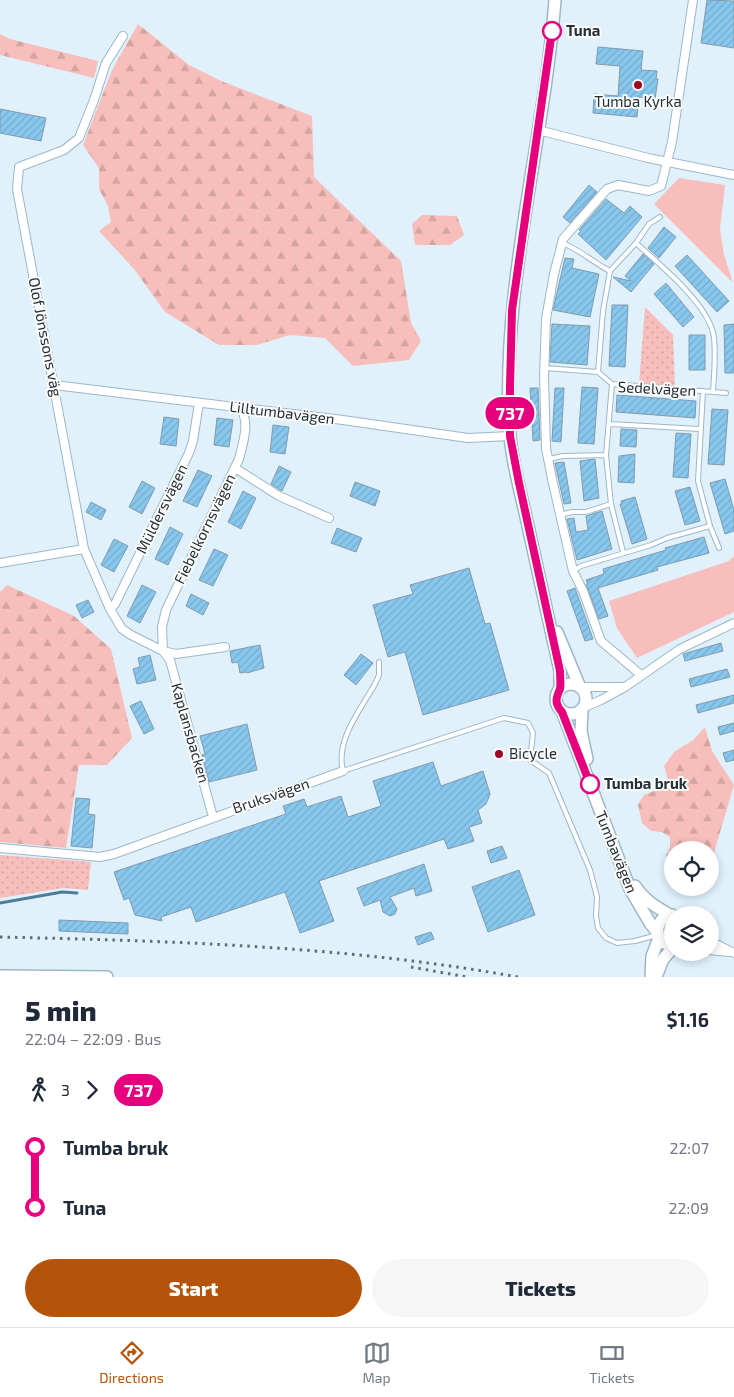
<!DOCTYPE html>
<html lang="en">
<head>
<meta charset="utf-8">
<style>
  body { margin:0; font-family:"Exo 2",sans-serif; background:#f6f6f7; color:#1f2937; height:100vh; display:flex; flex-direction:column; font-size:19px; white-space:nowrap }
  * { box-sizing:border-box; margin:0 }
  p { font-size:16px; color:#747a83 }
  .icon { flex:none; width:28px; height:28px; fill:none; stroke:currentColor; stroke-width:2; stroke-linecap:round; stroke-linejoin:round }
  .map { position:relative; height:977px; overflow:hidden }
  .drawer { display:flex; flex-direction:column; background:#fff; flex:1 }
  .drawer>* { flex:none }
  .badge { padding:0 10px; border-radius:16px; font-size:18px; line-height:32px }
  .buttons { position:absolute; left:664px; top:841px; display:grid; gap:10px }
  .buttons a { display:grid; place-items:center; width:55px; height:55px; border-radius:50%; background:#fff; box-shadow:0 2px 8px #0003; font-size:25px }
  .map>.badge { position:absolute; translate:-50% -50%; box-shadow:0 0 0 2px #fff }
  .legs { display:flex; align-items:center; gap:8px; height:55px; padding:0 25px; font-size:16px }
  .legs p { margin-inline-start:auto }
  .headline { display:flex; align-items:center; justify-content:space-between; height:85px; padding:0 25px }
  h1 { font-size:28px; font-weight:800; line-height:38px }
  .button { display:flex; gap:10px; margin-top:auto; padding:10px 25px }
  .button a { flex:1; height:58px; border-radius:30px; background:#b45309; color:#fff; font-size:20px; font-weight:800; line-height:58px; text-align:center }
  .button a+a { background:#f6f6f7; color:#1f2937 }
  ul { padding:0 25px; list-style:none }
  li { display:flex; align-items:center; gap:18px; height:60px; font-size:19px }
  li i { display:grid; place-items:center; width:8px; height:100%; margin:0 6px; background:currentColor }
  li i::after { content:''; width:12px; height:12px; margin:-6px; border:4px solid; border-radius:50%; background:#fff }
  li p { margin-inline-start:auto }
  li:first-child i { background:linear-gradient(#0000 50%,currentColor 0) }
  li:last-child i { background:linear-gradient(currentColor 50%,#0000 0) }
  .menu { display:flex; justify-content:space-around; align-items:center; height:70px; border-top:1px solid #e0e1e3; background:#fff; font-size:14px; color:#747a83 }
  .menu a { display:grid; justify-items:center; gap:2px }
  .menu .selected { color:#b45309 }
  .map>svg:first-child { display:block }
</style>
</head>
<body>
<div class="map">
<svg width="734" height="977" viewBox="0 0 734 977">
  <defs>
    <pattern id="forest-firs" width="22" height="20" patternUnits="userSpaceOnUse" patternTransform="scale(1.25)"><rect width="22" height="20" fill="#f7bebb"/><path d="M5 1l3.5 6h-7zM16 11l3.5 6h-7z" fill="#d4a4a1"/></pattern>
    <pattern id="park-dots" width="8" height="8" patternUnits="userSpaceOnUse" patternTransform="scale(1.25)"><rect width="8" height="8" fill="#f7bebb"/><path d="M2 2h.1M6 6h.1" fill="none" stroke="#d4a4a1" stroke-width="1.8" stroke-linecap="round"/></pattern>
    <pattern id="building-hatch" width="6" height="6" patternUnits="userSpaceOnUse" patternTransform="scale(1.25)"><rect width="6" height="6" fill="#88c7ee"/><path d="M-1 1l2-2M0 6l6-6M5 7l2-2" fill="none" stroke="#75abcd"/></pattern>
  </defs>
  <rect width="100%" height="100%" fill="#e0f1fc"/>
  <path fill="#f7bebb" d="M679,178L725,185L720,229L724,255L733,283L654,204Z
    M734,556V612L637,658L617,628L609,601L729,561Z"/>
  <path fill="url(#forest-firs)" d="M138,24L189,65L221,81L312,116L314,177L401,261L411,323L421,341L409,360L353,366L325,338L290,335L257,345H219L165,312L134,269L99,231L111,222L108,206L99,189V168L83,145L112,70Z
    M0,34L10,39L98,61L94,78L0,55Z
    M422,215L457,216L464,235L450,245H415L412,224Z
    M7,585L74,616L111,649L132,738L107,765H79L66,848L0,842V592Z
    M705,727L712,751L734,785L710,866V850H672V871L669,870L666,855L670,848V837L662,832L651,831L642,823L638,805L644,795L662,788L668,780L664,766L674,752L693,740Z"/>
  <path fill="url(#park-dots)" d="M645,307L673,335L675,387L639,384Z
    M0,855L91,862L88,890L63,888L0,898Z"/>
  <g fill="none" stroke-linecap="round" stroke-linejoin="round">
    <path stroke="#4d7d99" stroke-width="3" d="M0,903L62,892L77,893"/>
  </g>
  <path fill="url(#building-hatch)" stroke="#809bac" d="M707,0L734,1V48L701,43Z
    M598,47L643,51L641,70L657,71L656,79H658L655,99L639,97L637,117L593,113L594,94L618,96L620,66L596,64Z
    M0,109L46,118L41,141L0,133Z
    M589,185L597,192L570,223L563,217Z
    M606,199L624,213L630,206L642,217L606,260L578,234L581,231L579,230Z
    M664,227L676,237L659,258L648,248Z
    M643,254L654,264L631,292L613,277L631,281L625,276Z
    M687,255L729,301L717,312L675,266Z
    M565,258L574,259L572,268L599,274L590,317L553,310Z
    M666,283L694,317L683,327L654,294Z
    M612,305H628L625,367L609,366Z
    M552,324L590,326L587,365L550,362Z
    M734,324V373H725L724,325Z
    M689,335H705V370H689Z
    M582,387L598,388L594,444L578,443Z
    M530,388H538L540,440L533,441Z
    M555,388H564L561,442L552,441Z
    M617,395L696,401L695,418L616,412Z
    M712,409L728,410L724,465L708,464Z
    M164,417L179,419L176,446L160,444Z
    M217,418L233,420L229,447L214,445Z
    M273,425L289,427L285,454L270,452Z
    M621,429L637,430L636,447L620,446Z
    M676,433L691,434L688,478L673,477Z
    M635,454L634,483L618,482L619,456Z
    M595,459L599,498L584,501L580,461Z
    M564,462L571,503L564,504L555,463Z
    M279,466L291,472L282,491L271,484Z
    M198,470L212,476L197,507L183,501Z
    M725,479L734,510V531L725,534L710,483Z
    M142,481L155,488L142,514L129,507Z
    M355,482L380,491L375,506L350,496Z
    M690,487L700,521L685,525L675,491Z
    M243,491L256,498L241,529L228,522Z
    M635,497L647,539L632,544L620,504H622L621,501Z
    M91,502L106,510L101,520L86,512Z
    M602,511L612,549L577,560L567,519L574,518L576,532L588,530L586,516Z
    M170,527L183,534L168,565L155,559Z
    M337,528L362,538L356,552L331,543Z
    M704,537L709,553L657,567L658,570L598,588L608,616L599,619L586,584H588L586,580L604,574L603,569L666,550L665,548Z
    M114,539L128,546L114,572L101,565Z
    M214,549L228,555L213,586L199,580Z
    M469,568L485,624L490,623L509,690L423,715L405,652L388,657L373,605L413,594L410,585Z
    M142,585L156,592L140,623L127,616Z
    M575,588L593,639L585,641L567,591Z
    M191,594L209,603L203,615L186,606Z
    M88,600L94,612L82,618L76,605Z
    M721,643L723,651L685,661L683,654Z
    M260,645L264,668L247,673V672L240,673L238,662L232,663L230,651Z
    M361,654L373,663L356,685L344,675Z
    M150,655L156,680L137,684L133,669L140,667L138,658Z
    M727,669L730,677L691,687L689,679Z
    M734,695V703L698,713L696,705Z
    M141,701L154,729L144,734L130,706Z
    M734,723V731L720,735L718,727Z
    M247,724L257,770L209,782L202,755L205,754L200,736Z
    M734,750V760L726,762L723,753Z
    M433,762L441,786L483,771L490,794L486,804L478,810L482,823L469,827L474,841L448,849L444,839L319,881L334,921L300,933L285,892L196,922L191,907L161,917L162,921L135,915L129,898L124,900L114,872L286,814L283,806L304,799L307,807L341,796L348,817L381,806L373,781Z
    M76,798L90,799L88,814L95,815L92,848L71,846Z
    M502,846L507,858L491,863L487,851Z
    M424,864L432,891L416,896L414,888L390,897L397,909L395,914L390,916L383,912L380,900L364,906L357,888Z
    M519,870L535,915L488,932L472,887Z
    M59,920L128,923V934L59,931Z
    M431,932L434,939L418,945L415,937Z"/>
  <g fill="none" stroke-linecap="round" stroke-linejoin="round">
    <g stroke="#9cb7c8" stroke-width="6">
      <path id="service" d="M562,243C579,249 594,263 610,271
        M636,243C659,264 711,306 714,338C716,355 714,374 713,392
        M545,368L598,372L612,384
        M598,372L603,311L610,271L636,243L649,224L660,217
        M612,384L606,455L611,504L623,552
        M612,384L726,393
        M703,391L698,481L710,526L719,548
        M610,424L700,429
        M549,459L563,456L606,455
        M560,515L572,512H586L611,504
        M573,571L581,566L651,545L667,538L710,526
        M379,662V675L375,684C361,709 335,740 343,771L504,718L528,723L533,733L530,760L549,773L590,870L597,897L596,916L598,928L606,938L617,943L635,941L657,935"/>
    </g>
    <g stroke="#9cb7c8" stroke-width="10">
      <path id="minor" d="M123,36L106,63L94,100L79,138L64,150L19,167L17,189L84,549L110,609L122,629L131,635L163,651L176,654L225,647
        M538,130L648,158L734,175
        M54,385L343,420L468,438L510,436
        M235,468L279,496L329,518
        M0,563L84,549
        M110,609L115,604L189,453L193,441L199,403
        M163,651L162,627L166,610L239,459C243,444 251,419 239,407
        M163,651L170,660L213,817
        M641,675L601,641L583,591L573,571L552,479L546,448L544,376L546,319L554,274L563,239L607,189L618,185L649,191L661,186L672,142L693,0
        M581,687H625L601,700L585,707
        M625,687L680,649L734,623
        M0,848L100,857L114,854L343,771
        M710,941L734,953
        M710,950L728,952"/>
    </g>
    <g stroke="#9cb7c8" stroke-width="14">
      <path id="secondary" d="M555,0C544,144 500,289 510,435C512,462 520,490 526,517C537,568 549,620 560,671V688
        M557,632L579,685
        M556 699a15 15 0 1 1 30 0a15 15 0 1 1-30 0Z
        M582,710L581,731L587,759
        M562,711L630,889L650,923L657,932
        M635,886C644,900 656,907 670,915
        M672,915C658,917 654,931 662,942L672,946
        M0,976L107,977
        M651,977L652,956L659,938
        M656,977L663,959L672,949"/>
    </g>
    <use href="#service" stroke="#fff" stroke-width="4"/>
    <use href="#minor" stroke="#fff" stroke-width="8"/>
    <use href="#secondary" stroke="#fff" stroke-width="11"/>
    <path stroke="#5f6c74" stroke-width="3" stroke-dasharray="2.5 5" stroke-linecap="butt" d="M0,937C173,941 347,946 518,977
      M411,967L467,977"/>
  </g>
  <g fill="none" stroke-linecap="round" stroke-linejoin="round">
    <g stroke="#fff" stroke-width="11">
      <path id="line-1" d="M552,31L512,310L510,386V436L519,483L560,671C560,677 561,684 560,689C556,698 554,703 562,712L590,784"/>
    </g>
    <use href="#line-1" stroke="#e6007e" stroke-width="8"/>
  </g>
  <g fill="#fff" stroke="#e6007e" stroke-width="2.5">
    <circle cx="552" cy="31" r="9"/>
    <circle cx="590" cy="784" r="9"/>
  </g>
  <g fill="#a20322" stroke="#fbfbfb" stroke-width="2">
    <circle cx="638" cy="85" r="5"/>
    <circle cx="499" cy="754" r="5"/>
  </g>
  <g text-anchor="middle" stroke-width="4" stroke-linejoin="round" paint-order="stroke">
    <g font-size="15" font-weight="bold" fill="#243036" stroke="#fbfbfb" text-anchor="start">
      <text x="566" y="36">Tuna</text>
      <text x="604" y="789">Tumba bruk</text>
    </g>
    <g font-size="15" fill="#243036" stroke="#fbfbfb">
      <text x="638" y="107">Tumba Kyrka</text>
      <text x="509" y="759" text-anchor="start">Bicycle</text>
    </g>
    <g font-size="15" fill="#243036" stroke="#fbfbfb">
      <text transform="translate(45 337) rotate(79)" y="5">Olof Jönssons väg</text>
      <text transform="translate(657 389) rotate(3)" y="5">Sedelvägen</text>
      <text transform="translate(282 413) rotate(7)" y="5">Lilltumbavägen</text>
      <text transform="translate(162 509) rotate(-64)" y="5">Müldersvägen</text>
      <text transform="translate(205 529) rotate(-64)" y="5">Fiebelkornsvägen</text>
      <text transform="translate(190 733) rotate(74)" y="5">Kaplansbacken</text>
      <text transform="translate(271 796) rotate(-19)" y="5">Bruksvägen</text>
      <text transform="translate(616 852) rotate(68)" y="5">Tumbavägen</text>
    </g>
  </g>
</svg>
<div class="buttons">
<a><svg class="icon" aria-label="locate" viewBox="0 0 24 24"><circle cx="12" cy="12" r="6"/><path d="M12 2v4M12 18v4M2 12h4M18 12h4"/></svg></a>
<a><svg class="icon" aria-label="layers" viewBox="0 0 24 24"><path d="M12 4l9 5-9 5-9-5zM3 14l9 5 9-5"/></svg></a>
</div>
<b class="badge" style="left:510px;top:413px;background:#e6007e;color:#fff">737</b>
</div>
<section class="drawer">
<div class="headline"><div><h1>5 min</h1><p>22:04 – 22:09 · Bus</p></div><b>$1.16</b></div>
<div class="legs"><svg class="icon" aria-label="walk" viewBox="0 0 24 24"><circle cx="13" cy="4" r="2"/><path d="M13 8l-2 6 4 7M11 14l-3 7M7 12l3-4h3l4 4"/></svg>3<svg class="icon" aria-label="forward" viewBox="0 0 24 24"><path d="M9 5l7 7-7 7"/></svg><b class="badge" style="background:#e6007e;color:#fff">737</b></div>
<ul>
<li><i style="color:#e6007e"></i><b>Tumba bruk</b><p>22:07</p></li>
<li><i style="color:#e6007e"></i><b>Tuna</b><p>22:09</p></li>
</ul>
<div class="button"><a>Start</a><a>Tickets</a></div>
</section>
<nav class="menu">
<a class="selected"><svg class="icon" aria-label="directions" viewBox="0 0 24 24"><path d="M12 3l9 9-9 9-9-9zM9 14v-3h6M13 9l2 2-2 2"/></svg>Directions</a>
<a><svg class="icon" aria-label="map" viewBox="0 0 24 24"><path d="M3 6l6-2 6 2 6-2v14l-6 2-6-2-6 2zM9 4v14M15 6v14"/></svg>Map</a>
<a><svg class="icon" aria-label="tickets" viewBox="0 0 24 24"><path d="M3 7h18v10H3zM15 7v10"/></svg>Tickets</a>
</nav>
</body>
</html>
